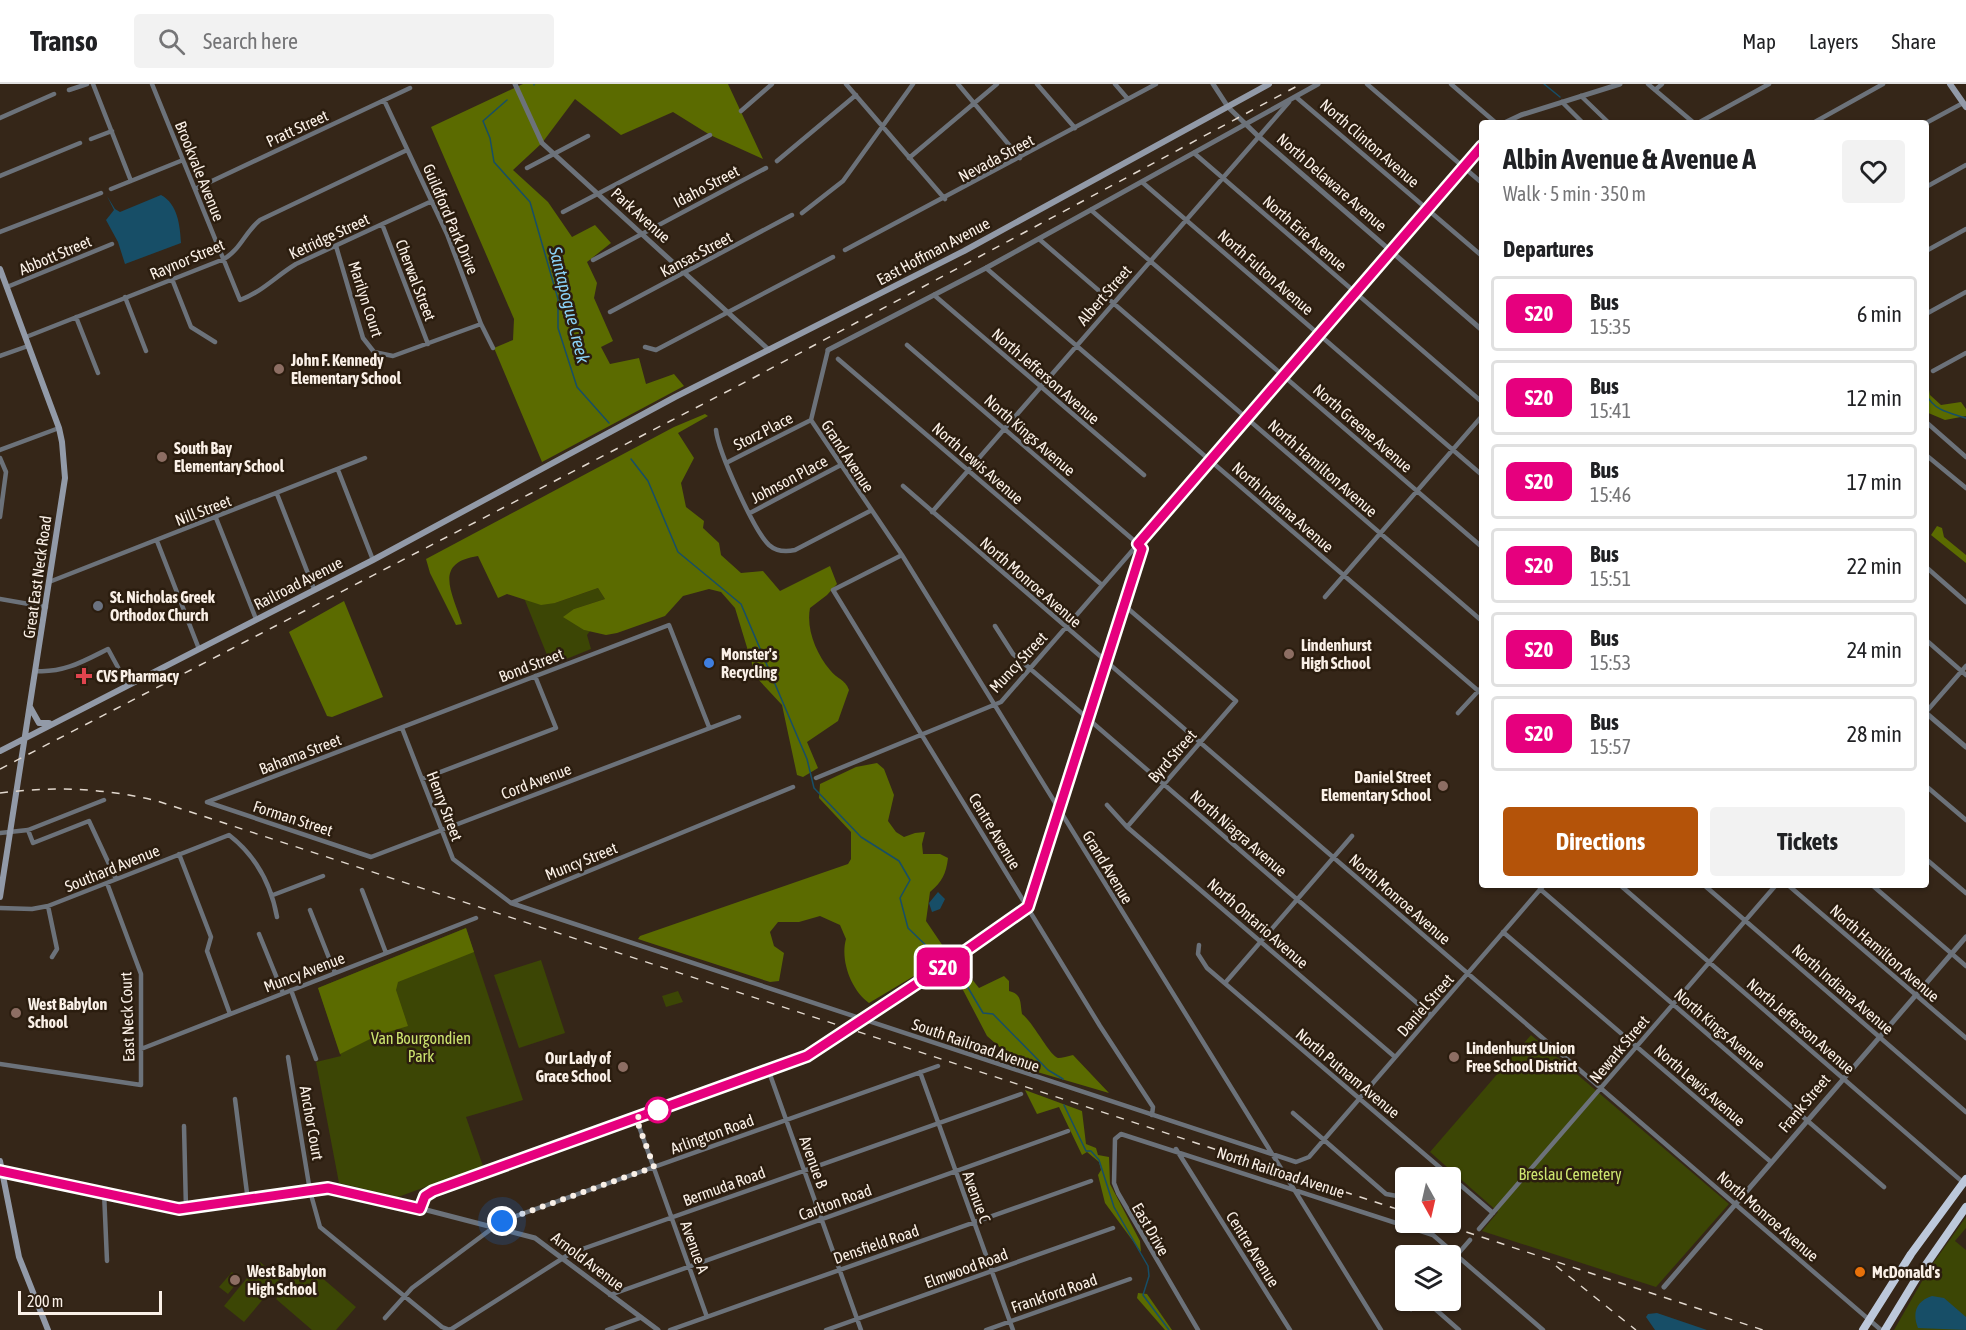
<!DOCTYPE html>
<html lang="en">
<head>
<meta charset="utf-8">
<style>
  body { margin:0; font-family:"Asap Condensed",sans-serif; background:#f2f2f2; color:#202124; height:100vh; display:flex; flex-direction:column; font-size:22px; white-space:nowrap }
  * { box-sizing:border-box; margin:0 }
  p { font-size:20px; color:#757577 }
  .icon { flex:none; width:33px; height:33px; fill:none; stroke:currentColor; stroke-width:2; stroke-linecap:round; stroke-linejoin:round }
  .map { position:relative; flex:1; overflow:hidden }
  .details { position:absolute; left:1479px; top:36px; width:450px; height:768px; display:flex; flex-direction:column; background:#fff; border-radius:6px; box-shadow:0 2px 4px #0004 }
  .details>* { flex:none }
  .badge { padding:0 12px; border-radius:9px; font-size:21px; line-height:39px }
  .needle { width:39px; rotate:172deg }
  .fabs { position:absolute; left:1395px; top:1083px; display:grid; gap:12px }
  .fabs a { display:grid; place-items:center; width:66px; height:66px; border-radius:6px; background:#fff; box-shadow:0 2px 4px #0004; font-size:30px }
  .scale { position:absolute; left:18px; bottom:15px; width:144px; box-sizing:border-box; padding-left:6px; border:3px solid #faf0e7; border-top:0; font-size:16px; line-height:21px; white-space:nowrap; color:#faf0e7; -webkit-text-stroke:4px #2b1d0f; paint-order:stroke }
  .you { position:absolute; width:30px; height:30px; margin:-15px; border:4px solid #fff; border-radius:50%; background:#1a73e8; box-shadow:0 0 0 9px #1a73e833 }
  .map>.badge { position:absolute; translate:-50% -50%; box-shadow:0 0 0 3px #fff }
  h2 { padding:0 24px; font-size:22px; line-height:54px }
  .round { display:grid; place-items:center; flex:none; width:63px; height:63px; border-radius:6px; background:#f2f2f2 }
  .head { display:flex; align-items:center; justify-content:space-between; height:102px; padding:0 24px }
  h1 { font-size:28px; font-weight:700; line-height:45px }
  .button { display:flex; gap:12px; margin-top:auto; padding:12px 24px }
  .button a { flex:1; height:69px; border-radius:6px; background:#b45309; color:#fff; font-size:24px; font-weight:700; line-height:69px; text-align:center }
  .button a+a { background:#f2f2f2; color:#202124 }
  ul { padding:0; list-style:none }
  li { display:flex; align-items:center; gap:18px; height:75px; margin:0 12px 9px; padding:0 12px; border:3px solid #e0e0e0; border-radius:6px }
  li div { flex:1 }
  li b { display:block; font-size:22px }
  li em { font-style:normal }
  li .badge { min-width:66px; font-weight:700; text-align:center }
  header { display:flex; align-items:center; gap:36px; box-sizing:border-box; height:84px; padding:0 30px; background:#fff; border-bottom:2px solid #e0e0e0 }
  header strong { font-size:28px }
  nav { display:flex; gap:33px; margin-inline-start:auto; font-size:21px }
  .search { width:420px; height:54px; background:#f2f2f2; display:flex; align-items:center; gap:15px; box-sizing:border-box; padding:0 21px; border-radius:6px; color:#757577; font-size:22px }
  .map>svg:first-child { display:block }
</style>
</head>
<body>
<header>
<strong>Transo</strong>
<div class="search"><svg class="icon" aria-label="search" viewBox="0 0 24 24"><circle cx="10" cy="10" r="6"/><path d="M15 15l6 6"/></svg>Search here</div>
<nav><a>Map</a><a>Layers</a><a>Share</a></nav>
</header>
<div class="map">
<svg width="1966" height="1246" viewBox="0 0 1966 1246">
  <rect width="100%" height="100%" fill="#352618"/>
  <path fill="#3c4605" d="M598,504L605,515L574,525L584,546L590,547L587,551L591,565L554,580L549,576L524,514L555,519Z
    M466,844L523,1016L466,1033L483,1082L398,1113L339,1099L316,978L341,972L318,904Z
    M541,876L565,949L519,964L494,891Z
    M678,907L683,918L666,923L662,912Z
    M1531,951L1729,1120L1656,1203L1482,1147L1498,1128L1430,1068Z
    M1966,1133V1144L1955,1157L1966,1166V1246H1894L1929,1185Z
    M260,1178L280,1195L244,1238L224,1222Z
    M306,1180L356,1223L336,1246H312L276,1215Z
    M232,1188L240,1195L228,1210L219,1203Z"/>
  <path fill="#5b6b00" d="M523,0H728L763,75L710,51L673,28L621,51L575,15L542,59L513,86L548,118L572,153L595,141L611,159L587,178L597,199L594,214L613,257L601,263L610,280L639,274L646,300L674,290L684,302L542,378L494,264L513,256L514,235L431,43Z
    M1926,289L1930,311L1941,321L1961,318L1966,325V332L1945,336L1926,328Z
    M705,330L708,332L678,349L694,374L681,399L686,423L704,437L703,444L719,459L721,471L741,489L763,487L780,507L830,482L837,500L827,511L810,524C806,545 816,569 830,586C837,595 845,595 849,606L838,637L807,658L818,684L803,693L797,691L782,621L756,593L735,524L721,508L709,505L683,512L665,532L617,549L606,551L584,546L563,533L574,525L605,515L598,504L555,519L541,521L507,510L498,514L478,472C432,479 453,509 462,540L456,541L430,489L426,475L674,343Z
    M1937,442L1942,444L1944,453L1966,471V479L1931,451Z
    M344,517L383,613L332,633L327,632L289,548Z
    M877,679L884,685L894,711L888,737L896,748L904,753L915,749L925,748L922,760L923,770H940L948,774C946,790 942,798 930,808L926,837L949,871L869,919C851,906 840,876 846,855L840,841L820,832L799,838H778L770,848L774,862L784,869L779,897L770,898L638,855L640,852L848,780L851,775V748L819,714L820,700L856,683Z
    M466,844L474,868L398,898L396,906L408,942L378,951L340,970L318,904Z
    M959,879L979,904L1004,892L1009,897V907C1022,910 1020,918 1022,930C1033,938 1050,972 1058,974C1062,974 1068,972 1073,971L1109,1009L1027,985L1018,979L987,952L951,883Z
    M1025,1006L1082,1027L1086,1060L1096,1064L1098,1071L1109,1073L1110,1100L1140,1157L1141,1168L1105,1119L1098,1091L1101,1086L1099,1078L1087,1068L1082,1071L1059,1023L1037,1030Z
    M1138,1209L1147,1210L1172,1246H1165L1137,1214Z"/>
  <path fill="#174e67" d="M161,111C178,120 180,142 181,159L125,180L118,158L106,136L114,126L107,112L115,125L120,128Z
    M938,808L945,815L940,825L932,828L929,819Z
    M1932,1212L1944,1214L1966,1233V1246L1918,1244C1912,1229 1916,1217 1932,1212Z
    M1657,1229L1707,1246H1655L1646,1233L1648,1230Z"/>
  <g fill="none" stroke-linecap="round" stroke-linejoin="round">
    <path stroke="#174e67" stroke-width="1.5" d="M1544,0L1560,13
      M534,1V0
      M507,16L483,37L490,54L494,78L530,118L558,215V244L577,303L609,339
      M1926,310C1934,327 1950,329 1966,334
      M631,375L648,397L678,468L741,520L807,675L814,704L861,753L899,777L910,796L900,814L908,844L939,874
      M957,885L983,929L993,930L1048,986L1063,995
      M1064,1021L1086,1067H1091L1099,1076L1114,1123L1148,1182L1149,1192L1143,1211L1169,1246"/>
    <path stroke="#6c727a" stroke-width="4.5" d="M93,0L131,97
      M152,0L240,216C262,208 276,192 296,180L432,117
      M846,0L945,115
      M958,0L1020,74
      M1037,0L1075,44
      M1115,0L1128,15
      M1367,0L1482,99
      M1451,0L1496,39
      M1648,0L1694,39
      M69,6L87,0
      M1655,6L1662,0
      M1581,12L1609,39
      M1296,13L1482,172
      M384,16L447,150L481,240L493,264
      M1562,18L1583,39
      M741,27L772,0
      M0,34L54,10
      M1698,39L1769,0
      M1813,39L1883,0
      M1926,39L1963,19
      M91,55L112,47
      M1194,69L1482,318
      M909,74L997,0
      M777,77L856,11
      M527,84L588,52
      M0,92L80,59
      M1142,98L1482,391
      M1926,103L1966,81
      M111,105L183,76
      M195,105L410,4
      M1091,126L1482,463
      M563,128L710,51
      M802,129L843,97L913,0
      M382,140L428,260
      M0,148L101,109
      M1039,155L1482,537
      M336,162L363,254L374,268L393,272L481,240
      M845,166L1156,0
      M1926,167L1966,145
      M593,176L766,84
      M986,184L1482,610
      M172,195L191,243L215,258
      M7,203L112,160
      M934,211L1144,391
      M125,213L146,267
      M610,228L792,131
      M1926,230L1966,208
      M76,233L98,289
      M26,253L224,175C241,165 245,148 260,136L407,66
      M645,263L656,266L833,173
      M828,266L811,336L902,471L1381,1246
      M0,272L28,262
      M838,275L1102,501
      M1933,287L1966,269
      M1926,338L1966,373
      M716,346C718,367 754,447 769,461C777,468 786,468 795,466L870,427
      M0,366L59,344
      M1926,371L1966,404
      M0,374L6,388L0,433
      M726,379L811,336
      M338,386L373,476
      M903,402L1881,1246
      M277,410L314,505
      M932,428L1289,18
      M750,429L839,382
      M216,434L256,535
      M157,457L199,565
      M902,471L833,506L1100,942L1153,1023L1152,1031
      M1926,483L1966,518
      M49,498L365,374
      M1325,513L1482,332
      M0,515L46,523
      M1125,522L1236,617L1127,743
      M995,542L1013,570L1431,931
      M1926,556L1966,591
      M36,587C64,589 84,577 108,565L127,600
      M1926,628L1966,582
      M1458,629L1482,603
      M402,644L453,775L511,819L1296,1078L1309,1073L1544,801
      M816,694L1001,618L1138,460L907,261
      M422,695L556,644L535,592
      M1926,702L1966,736
      M207,718L669,541L709,643
      M207,718L371,773L739,633
      M1107,721L1127,743L1395,973
      M28,746L33,759L89,737L116,795
      M0,749L28,746L104,716
      M179,770L211,853L207,867L230,930
      M1926,775L1966,809
      M1620,801L1965,1100
      M1704,801L1966,1028
      M1788,801L1966,954
      M1872,801L1966,882
      M1540,805L1884,1103
      M362,806L386,869
      M273,811L323,792
      M511,819L793,703
      M48,822L57,865L52,873
      M0,824L32,825L48,822L229,751C256,772 271,800 277,833
      M310,826L335,889
      M1503,848L1771,1078
      M259,850L283,909
      M1199,861L1198,870L1207,884L1493,1129
      M1225,899L1352,752
      M291,906L316,975
      M141,965L476,834
      M288,973L310,1107L320,1143L442,1243L450,1246
      M0,980L141,1001V890L107,799
      M768,985L861,1246
      M920,988L1013,1246
      M235,1015L248,1117
      M1293,1029L1386,1110L1397,1112
      M636,1034L707,1233
      M184,1042L186,1125
      M1176,1065L1290,1246
      M104,1108L107,1177
      M1479,1145L1776,801
      M1450,1179L1470,1156
      M610,1211L1068,1047
      M1425,1216L1459,1246
      M1411,1225L1419,1216
      M385,1234L412,1204L502,1137L938,982
      M450,1246L571,1169L1021,1010
      M607,1246L640,1234
      M670,1246L1091,1097
      M826,1246L1113,1144
      M986,1246L1130,1195
      M1198,1246L1118,1109L1114,1099L1115,1055L1121,1050L1433,1151L1543,1246"/>
    <path stroke="#6c727a" stroke-width="5" d="M515,0L542,59L769,266
      M1213,0L1228,23L1258,52L1482,246
      M1504,39L1521,31L1620,0
      M828,266L986,184L1318,0
      M1926,629L1966,663
      M1,1087L179,1125L328,1104L411,1122L535,1154L658,1246
      M420,1125L425,1112L433,1107L807,972L954,875L1028,823L1142,465L1138,460L1482,62
      M1664,1203L1966,853"/>
    <path stroke="#929aa8" stroke-width="6" d="M1950,0L1966,23
      M0,185L59,344L62,358L65,394L0,813
      M30,623L39,639H49
      M0,667L373,476L675,313L964,167L1269,0
      M0,1077L19,1173L48,1246"/>
    <path stroke="#bcc8db" stroke-width="8" d="M1863,1246L1911,1170L1966,1095
      M1885,1246L1916,1195L1966,1123"/>
    <path stroke="#e2d8ce" stroke-width="1.5" stroke-dasharray="8 8" stroke-linecap="butt" d="M0,685L755,293L1301,0
      M0,709C53,702 105,704 157,717L1406,1128
      M1436,1138L1763,1246
      M1556,1182L1636,1246"/>
  </g>
  <g fill="none" stroke-linecap="round" stroke-linejoin="round">
    <g stroke="#fff" stroke-width="14">
      <path id="line" d="M0,1087L179,1125L328,1104L420,1125L425,1112L433,1107L807,972L954,875L1028,823L1142,465L1138,460L1482,62"/>
    </g>
    <use href="#line" stroke="#e6007e" stroke-width="9"/>
    <path stroke="#faf0e7" stroke-width="6" stroke-dasharray="0 10.8" d="M502,1137L654,1083L636,1034L665,1023L658,1026"/>
  </g>
  <g fill="#8d6e63" stroke="#2b1d0f" stroke-width="2">
    <circle cx="279" cy="285" r="6"/>
    <circle cx="162" cy="373" r="6"/>
    <circle cx="1289" cy="570" r="6"/>
    <circle cx="1443" cy="702" r="6"/>
    <circle cx="16" cy="929" r="6"/>
    <circle cx="1454" cy="973" r="6"/>
    <circle cx="623" cy="983" r="6"/>
    <circle cx="235" cy="1196" r="6"/>
  </g>
  <circle fill="#6b7280" stroke="#2b1d0f" stroke-width="2" cx="98" cy="522" r="6"/>
  <circle fill="#3f7fe0" stroke="#2b1d0f" stroke-width="2" cx="709" cy="579" r="6"/>
  <path fill="#e0444e" stroke="#2b1d0f" stroke-width="2" d="M81 583h6v6h6v6h-6v6h-6v-6h-6v-6h6z"/>
  <circle fill="#fff" stroke="#e6007e" stroke-width="3" cx="658" cy="1026" r="12"/>
  <circle fill="#e8710a" stroke="#2b1d0f" stroke-width="2" cx="1860" cy="1188" r="6"/>
  <g text-anchor="middle" stroke-width="5" stroke-linejoin="round" paint-order="stroke">
    <g font-size="16" fill="#faf0e7" stroke="#2b1d0f">
      <text transform="translate(297 44) rotate(-25)" y="6">Pratt Street</text>
      <text transform="translate(1370 59) rotate(41)" y="6">North Clinton Avenue</text>
      <text transform="translate(996 74) rotate(-28)" y="6">Nevada Street</text>
      <text transform="translate(200 87) rotate(68)" y="6">Brookvale Avenue</text>
      <text transform="translate(1332 98) rotate(41)" y="6">North Delaware Avenue</text>
      <text transform="translate(706 102) rotate(-28)" y="6">Idaho Street</text>
      <text transform="translate(641 131) rotate(42)" y="6">Park Avenue</text>
      <text transform="translate(451 135) rotate(67)" y="6">Guildford Park Drive</text>
      <text transform="translate(1305 149) rotate(41)" y="6">North Erie Avenue</text>
      <text transform="translate(329 152) rotate(-25)" y="6">Ketridge Street</text>
      <text transform="translate(933 167) rotate(-28)" y="6">East Hoffman Avenue</text>
      <text transform="translate(696 170) rotate(-28)" y="6">Kansas Street</text>
      <text transform="translate(55 171) rotate(-23)" y="6">Abbott Street</text>
      <text transform="translate(187 175) rotate(-23)" y="6">Raynor Street</text>
      <text transform="translate(1266 188) rotate(41)" y="6">North Fulton Avenue</text>
      <text transform="translate(416 196) rotate(69)" y="6">Cherwal Street</text>
      <text transform="translate(1104 211) rotate(-49)" y="6">Albert Street</text>
      <text transform="translate(366 215) rotate(72)" y="6">Marilyn Court</text>
      <text transform="translate(1046 292) rotate(41)" y="6">North Jefferson Avenue</text>
      <text transform="translate(1363 344) rotate(41)" y="6">North Greene Avenue</text>
      <text transform="translate(763 347) rotate(-27)" y="6">Storz Place</text>
      <text transform="translate(1030 351) rotate(41)" y="6">North Kings Avenue</text>
      <text transform="translate(848 372) rotate(57)" y="6">Grand Avenue</text>
      <text transform="translate(978 379) rotate(41)" y="6">North Lewis Avenue</text>
      <text transform="translate(1323 384) rotate(41)" y="6">North Hamilton Avenue</text>
      <text transform="translate(789 395) rotate(-28)" y="6">Johnson Place</text>
      <text transform="translate(1283 423) rotate(41)" y="6">North Indiana Avenue</text>
      <text transform="translate(203 426) rotate(-21)" y="6">Nill Street</text>
      <text transform="translate(37 493) rotate(-82)" y="6">Great East Neck Road</text>
      <text transform="translate(1031 498) rotate(41)" y="6">North Monroe Avenue</text>
      <text transform="translate(298 499) rotate(-27)" y="6">Railroad Avenue</text>
      <text transform="translate(1018 578) rotate(-47)" y="6">Muncy Street</text>
      <text transform="translate(531 581) rotate(-21)" y="6">Bond Street</text>
      <text transform="translate(300 670) rotate(-21)" y="6">Bahama Street</text>
      <text transform="translate(1172 672) rotate(-49)" y="6">Byrd Street</text>
      <text transform="translate(536 697) rotate(-21)" y="6">Cord Avenue</text>
      <text transform="translate(445 722) rotate(69)" y="6">Henry Street</text>
      <text transform="translate(293 734) rotate(18)" y="6">Forman Street</text>
      <text transform="translate(995 747) rotate(59)" y="6">Centre Avenue</text>
      <text transform="translate(1239 749) rotate(41)" y="6">North Niagra Avenue</text>
      <text transform="translate(581 777) rotate(-22)" y="6">Muncy Street</text>
      <text transform="translate(1108 783) rotate(59)" y="6">Grand Avenue</text>
      <text transform="translate(112 784) rotate(-22)" y="6">Southard Avenue</text>
      <text transform="translate(1400 815) rotate(41)" y="6">North Monroe Avenue</text>
      <text transform="translate(1258 839) rotate(41)" y="6">North Ontario Avenue</text>
      <text transform="translate(1885 869) rotate(41)" y="6">North Hamilton Avenue</text>
      <text transform="translate(304 888) rotate(-21)" y="6">Muncy Avenue</text>
      <text transform="translate(1843 905) rotate(41)" y="6">North Indiana Avenue</text>
      <text transform="translate(1425 921) rotate(-49)" y="6">Daniel Street</text>
      <text transform="translate(127 933) rotate(-92)" y="6">East Neck Court</text>
      <text transform="translate(1801 942) rotate(41)" y="6">North Jefferson Avenue</text>
      <text transform="translate(1720 945) rotate(41)" y="6">North Kings Avenue</text>
      <text transform="translate(976 961) rotate(19)" y="6">South Railroad Avenue</text>
      <text transform="translate(1619 965) rotate(-50)" y="6">Newark Street</text>
      <text transform="translate(1348 989) rotate(40)" y="6">North Putnam Avenue</text>
      <text transform="translate(1700 1001) rotate(41)" y="6">North Lewis Avenue</text>
      <text transform="translate(1804 1019) rotate(-50)" y="6">Frank Street</text>
      <text transform="translate(312 1039) rotate(80)" y="6">Anchor Court</text>
      <text transform="translate(712 1050) rotate(-20)" y="6">Arlington Road</text>
      <text transform="translate(814 1078) rotate(70)" y="6">Avenue B</text>
      <text transform="translate(1281 1088) rotate(18)" y="6">North Railroad Avenue</text>
      <text transform="translate(724 1102) rotate(-20)" y="6">Bermuda Road</text>
      <text transform="translate(977 1113) rotate(70)" y="6">Avenue C</text>
      <text transform="translate(835 1118) rotate(-20)" y="6">Carlton Road</text>
      <text transform="translate(1768 1132) rotate(41)" y="6">North Monroe Avenue</text>
      <text transform="translate(1151 1145) rotate(60)" y="6">East Drive</text>
      <text transform="translate(876 1160) rotate(-19)" y="6">Densfield Road</text>
      <text transform="translate(695 1163) rotate(70)" y="6">Avenue A</text>
      <text transform="translate(1253 1165) rotate(58)" y="6">Centre Avenue</text>
      <text transform="translate(588 1177) rotate(37)" y="6">Arnold Avenue</text>
      <text transform="translate(966 1184) rotate(-20)" y="6">Elmwood Road</text>
      <text transform="translate(1054 1209) rotate(-19)" y="6">Frankford Road</text>
    </g>
    <g font-size="16" font-weight="bold" fill="#faf0e7" stroke="#2b1d0f" text-anchor="start">
      <text x="291" y="282">John F. Kennedy<tspan x="291" dy="18">Elementary School</tspan></text>
      <text x="174" y="370">South Bay<tspan x="174" dy="18">Elementary School</tspan></text>
      <text x="110" y="519">St. Nicholas Greek<tspan x="110" dy="18">Orthodox Church</tspan></text>
      <text x="1301" y="567">Lindenhurst<tspan x="1301" dy="18">High School</tspan></text>
      <text x="721" y="576">Monster's<tspan x="721" dy="18">Recycling</tspan></text>
      <text x="96" y="598">CVS Pharmacy</text>
      <text x="1431" y="699" text-anchor="end">Daniel Street<tspan x="1431" dy="18">Elementary School</tspan></text>
      <text x="28" y="926">West Babylon<tspan x="28" dy="18">School</tspan></text>
      <text x="1466" y="970">Lindenhurst Union<tspan x="1466" dy="18">Free School District</tspan></text>
      <text x="611" y="980" text-anchor="end">Our Lady of<tspan x="611" dy="18">Grace School</tspan></text>
      <text x="247" y="1193">West Babylon<tspan x="247" dy="18">High School</tspan></text>
      <text x="1872" y="1194">McDonald's</text>
    </g>
    <g font-size="16" fill="#cde56f" stroke="#2b1d0f">
      <text x="421" y="960">Van Bourgondien<tspan x="421" dy="18">Park</tspan></text>
      <text x="1570" y="1096">Breslau Cemetery</text>
    </g>
    <g font-size="18" font-style="italic" fill="#8ad1f6" stroke="#2b1d0f">
      <text transform="translate(569 221) rotate(76)" y="6">Santapogue Creek</text>
    </g>
  </g>
</svg>
<div class="fabs">
<a><svg class="needle" viewBox="-14 -14 28 28"><path d="M0-13l5 13h-10z" fill="#e53935"/><path d="M0 13l5-13h-10z" fill="#757577"/></svg></a>
<a><svg class="icon" aria-label="layers" viewBox="0 0 24 24"><path d="M12 4l9 5-9 5-9-5zM3 14l9 5 9-5"/></svg></a>
</div>
<div class="scale">200 m</div>
<div class="you" style="left:502px;top:1137px"></div>
<b class="badge" style="left:943px;top:883px;background:#e6007e;color:#fff">S20</b>
<section class="details">
<div class="head"><div><h1>Albin Avenue &amp; Avenue A</h1><p>Walk · 5 min · 350 m</p></div><a class="round"><svg class="icon" aria-label="heart" viewBox="0 0 24 24"><path d="M12 20l-8-8c-3-5 5-10 8-4 3-6 11-1 8 4z"/></svg></a></div>
<h2>Departures</h2>
<ul>
<li><span class="badge" style="background:#e6007e;color:#fff">S20</span><div><b>Bus</b><p>15:35</p></div><em>6 min</em></li>
<li><span class="badge" style="background:#e6007e;color:#fff">S20</span><div><b>Bus</b><p>15:41</p></div><em>12 min</em></li>
<li><span class="badge" style="background:#e6007e;color:#fff">S20</span><div><b>Bus</b><p>15:46</p></div><em>17 min</em></li>
<li><span class="badge" style="background:#e6007e;color:#fff">S20</span><div><b>Bus</b><p>15:51</p></div><em>22 min</em></li>
<li><span class="badge" style="background:#e6007e;color:#fff">S20</span><div><b>Bus</b><p>15:53</p></div><em>24 min</em></li>
<li><span class="badge" style="background:#e6007e;color:#fff">S20</span><div><b>Bus</b><p>15:57</p></div><em>28 min</em></li>
</ul>
<div class="button"><a>Directions</a><a>Tickets</a></div>
</section>
</div>
</body>
</html>
